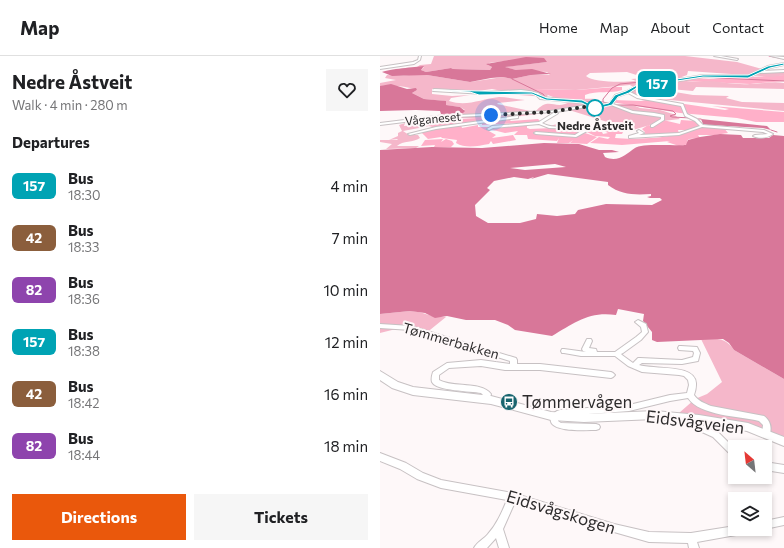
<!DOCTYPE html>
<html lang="en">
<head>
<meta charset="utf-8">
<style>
  body { margin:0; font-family:Commissioner,sans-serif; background:#f6f6f6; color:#202124; height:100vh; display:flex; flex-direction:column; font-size:15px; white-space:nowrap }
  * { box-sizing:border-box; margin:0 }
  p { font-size:13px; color:#757577 }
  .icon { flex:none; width:22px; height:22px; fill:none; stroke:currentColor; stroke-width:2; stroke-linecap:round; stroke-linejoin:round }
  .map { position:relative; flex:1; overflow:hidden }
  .drawer { display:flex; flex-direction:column; background:#fff; width:380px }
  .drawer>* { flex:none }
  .badge { padding:0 8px; border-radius:6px; font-size:14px; line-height:26px }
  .needle { width:26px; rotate:332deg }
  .controls { position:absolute; left:348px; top:384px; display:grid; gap:8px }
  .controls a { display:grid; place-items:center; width:44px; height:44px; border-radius:0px; background:#fff; box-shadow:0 2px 6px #0003; font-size:20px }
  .you { position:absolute; width:20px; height:20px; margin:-10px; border:3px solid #fff; border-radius:50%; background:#1a73e8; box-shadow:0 0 0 6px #1a73e833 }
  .map>.badge { position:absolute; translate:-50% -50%; box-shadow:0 0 0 2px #fff }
  h2 { padding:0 12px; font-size:15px; line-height:36px }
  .round { display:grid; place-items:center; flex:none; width:42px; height:42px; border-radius:0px; background:#f6f6f6 }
  .head { display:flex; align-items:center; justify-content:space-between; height:68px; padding:0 12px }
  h1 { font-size:19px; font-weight:700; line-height:30px }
  .button { display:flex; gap:8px; margin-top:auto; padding:8px 12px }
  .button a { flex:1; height:46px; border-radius:0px; background:#ea580c; color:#fff; font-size:16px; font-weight:700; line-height:46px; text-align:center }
  .button a+a { background:#f6f6f6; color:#202124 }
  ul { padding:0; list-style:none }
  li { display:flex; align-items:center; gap:12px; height:52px; padding:0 12px }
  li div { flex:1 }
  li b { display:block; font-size:15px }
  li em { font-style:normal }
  li .badge { min-width:44px; font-weight:700; text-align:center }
  header { display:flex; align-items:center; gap:24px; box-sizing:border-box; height:56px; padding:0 20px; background:#fff; border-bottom:1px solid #e0e0e0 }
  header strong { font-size:19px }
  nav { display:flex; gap:22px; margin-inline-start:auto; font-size:14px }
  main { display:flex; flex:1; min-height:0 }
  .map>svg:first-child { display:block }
</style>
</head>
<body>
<header>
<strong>Map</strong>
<nav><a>Home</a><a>Map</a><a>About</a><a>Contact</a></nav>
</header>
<main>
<section class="drawer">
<div class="head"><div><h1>Nedre Åstveit</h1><p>Walk · 4 min · 280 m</p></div><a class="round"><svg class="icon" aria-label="heart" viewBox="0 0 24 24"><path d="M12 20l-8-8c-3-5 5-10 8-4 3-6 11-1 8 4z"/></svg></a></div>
<h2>Departures</h2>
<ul>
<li><span class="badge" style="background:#00a3b4;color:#fff">157</span><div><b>Bus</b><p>18:30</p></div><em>4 min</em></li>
<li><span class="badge" style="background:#8b5e3c;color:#fff">42</span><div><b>Bus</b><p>18:33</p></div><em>7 min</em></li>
<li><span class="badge" style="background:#8e44ad;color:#fff">82</span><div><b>Bus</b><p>18:36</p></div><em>10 min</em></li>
<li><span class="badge" style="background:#00a3b4;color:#fff">157</span><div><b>Bus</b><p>18:38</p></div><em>12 min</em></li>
<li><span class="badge" style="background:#8b5e3c;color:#fff">42</span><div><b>Bus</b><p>18:42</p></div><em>16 min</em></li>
<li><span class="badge" style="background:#8e44ad;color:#fff">82</span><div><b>Bus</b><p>18:44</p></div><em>18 min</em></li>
</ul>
<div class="button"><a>Directions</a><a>Tickets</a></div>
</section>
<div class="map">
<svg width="404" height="492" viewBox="0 0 404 492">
  <rect width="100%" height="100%" fill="#fef8f9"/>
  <path fill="#ffb0c9" d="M404,19V25L370,28L301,25L313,22L334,23Z
    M236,31H242V34C231,38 217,34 205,39V43H178L153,33L196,34Z
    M271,43L345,54L349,53L332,50L404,56V66H376L357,62L300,57L231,46L233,44L261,45Z
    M78,61V63L117,61L118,63L81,69L77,65H75L78,70L81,69L82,72L98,69V71H109L107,74L116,79L112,82L133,79L136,84L113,88L111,85L109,88C98,90 86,93 76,87L77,84L62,82L61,81L48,83L41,76L56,72L49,70L38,72L39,65L48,64L50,70L49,64Z
    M128,62L131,65L158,63L161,66L102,69V67Z
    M283,64L300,68L301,64L316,65L319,69L312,74H298L299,77L282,79H265V76L262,73L268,69L274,70Z
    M182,67L212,68L210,72L203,71L205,73L201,78L205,77L217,81L207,88L190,87L193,84L189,87H177L179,82L177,85L148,83L147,79H134L138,75L125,77L109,73L147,69V72L150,73L195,71L169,70Z
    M322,70L344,72L348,77L335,79H318L320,82L309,83L307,85L311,88L299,90L287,86L290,85L242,89L210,87L219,81L228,83L230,81L215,80L205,75L211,73L222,76L223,78L228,77L224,75L226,72L237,73L243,76L242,78H236L235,82C259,84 301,82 322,70Z
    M63,83L61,86L66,83L72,85L74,88L71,91H54L55,89L41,90L45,84Z"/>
  <path fill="#f5b7ca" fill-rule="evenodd" d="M54,0H305L357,6L382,13L378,16L404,17V19L393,21L308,15L307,19L299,22C308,28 319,25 329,25C343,26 356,29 370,28C382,28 392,25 404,27V33L316,31L313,35L290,33L289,35L313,39L349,40L346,42L362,46L404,47V55L259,41L250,36L255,32L250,29L196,34L153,33L168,38L167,41L123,38L122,35L112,33L98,35L52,34V38L72,40L90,39L71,42L69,45C87,51 101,43 119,41C127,41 136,43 145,44L118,47L117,48L155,56C168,41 173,52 185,48C196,44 203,42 216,43L218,46L227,49H253L260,52L280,54L293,58L300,63L283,65L253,74L189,54L125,62H57L50,64L51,67L46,64L39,65V72L23,75L29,79H38L40,82C33,87 23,84 17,90H39L36,92L6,93L12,88L0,86V84H17L18,83L9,84L18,80V77L22,75L19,69L25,67L24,70L35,69L37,65L22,66L77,60L58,59L85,54L80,51L65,49L64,45L44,43L32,37L37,34C29,30 9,29 0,30V27L16,24L5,22L7,19L23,20L35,18L47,19L90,26L123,21L132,23L151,19H170L167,16L136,14L124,11L167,6C151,0 126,5 109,7L108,9L112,11L110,14L73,13L71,12L46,16L41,14L44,11H37L40,9L51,8ZM247,16L266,22L251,23L256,25C245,26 213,27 206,20L210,17Z
    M30,255C45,256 52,262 66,261L45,278L20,272L0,277V258Z
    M321,283C335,283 345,280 354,294L404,323V382L299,357L315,343L327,338L342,326Z"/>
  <path fill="#d87799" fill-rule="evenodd" d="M146,1L164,2L167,6L125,11L136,14L152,13L171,18L151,19L132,23L123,21L111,22L90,26L47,19L12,20L2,16C9,13 35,11 44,10L41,14L46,16L71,12L73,13L110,14L112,11L106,8Z
    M11,28L27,33L36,32L37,34L32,37L44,43L66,45V49L80,51L85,55L83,57L61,58L60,55L36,54L0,55V30Z
    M321,63L387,70L391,74L383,72L328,69L323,68Z
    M340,78L361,79L363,82H389L393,79L404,80V323L354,294L349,287L343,283L277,286L272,284V276L263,265L264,258L238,253L236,259C209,255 194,267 172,280L135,274L128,269L115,264H86L67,260L55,262L45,257L30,255L0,258V94L52,91L102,92L164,87L199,88L219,94H232L239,96L223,97L225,101C238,107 246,98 255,92C261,87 296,90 306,89L308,84L320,81ZM175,108L186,111L145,114L130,112ZM168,118L228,126V129C241,139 255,139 271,138V140L267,141L270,142H280L282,144L272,149L226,148L198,154L195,158L177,160L157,158L156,163L140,167H108L96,160L95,149L110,134L107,132L114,125L134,121L148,123L154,121L151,123Z"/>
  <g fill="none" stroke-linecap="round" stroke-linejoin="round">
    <path stroke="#d87799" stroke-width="1" d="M389,0L404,3
      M318,21L404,25
      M132,23L163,38L166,42
      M202,46H222
      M227,47L223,46V43L232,32L240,28L314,21
      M235,49H253L293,55L296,58L290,60L292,61L311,62
      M318,63H321
      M391,74L397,76"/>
    <g stroke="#c7c1c3" stroke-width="2">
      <path id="minor" d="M39,0H41L40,4L34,8L0,13V11L33,6L38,4Z
        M334,0H341L358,3L357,4Z
        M404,7V9L390,12L382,15L404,14V16L379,17L369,21H323L258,32L250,36L258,40L303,48L307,58L317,63L323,69L384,74L393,78C388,82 379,83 373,80L375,79L388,78L383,76L322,71L299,79L249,82V80L259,77L257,75L259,74L264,77L259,79L299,77L320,70L315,65L305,60L301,50L257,42L248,37L237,41L233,48L253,55L274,57L284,59V64L273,71H271V69L281,63V61L252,57L231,49L220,50L212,54L207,51L176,56L178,57L177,58L162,67C174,74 194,69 207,71V75L196,81L156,78L154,77L156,76L195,79L204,73L169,72L159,68L113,72L109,74L107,73L112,70L159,66L175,56L57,62L0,69V67L57,60L170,55L207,49L201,47L160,43L156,39L141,36L105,38L53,35L54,33L105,36L141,34L149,35L158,37L163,41L202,45L212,49L230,47L235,39L247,35L257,30L323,19H369L388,10Z
        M137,60H138V62L56,73L30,79L28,78L56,71Z
        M258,264L266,268L268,276L261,284L243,297L241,298L242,299L253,307L258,302H260L302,304L313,301L314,297L313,295L299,294L298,292L299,290H301L317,291L320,297L318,305L302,308L262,307L259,309C273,314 318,307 316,329C316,332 315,336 314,339C318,345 324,347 331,350L384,360C391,365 392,373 389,381L386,382L383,381L382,379L383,369L379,365C359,360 320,360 308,342L290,345L249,355L181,360L178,363V365L181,367L216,368L219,369L220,371L219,373L216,374C207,374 167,377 171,362C172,358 176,355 180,354L249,349L290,339L307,337L309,329L308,324L304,320L299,319L262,316L248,310L235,300H201L184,297H182L181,295L182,293H184L206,296L203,295L202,293L207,283H211L212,285L209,292L216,293L217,296H235L256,281L262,276L261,271L255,266Z
        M0,268L31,270L136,302L137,304V308H160L231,316L233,317L235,319L233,321L231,322L160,314H125L101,310L69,312L59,319V324C73,332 101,325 111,338L109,345L106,346L103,345L102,343L103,339L101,337C91,335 56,335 52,326C51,323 52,319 53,316L67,307L101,304L130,308V305L31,274L0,272Z
        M310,359L313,360L317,367L339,377L355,393V402L352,400L333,381L311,371L306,362L307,360Z
        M0,397L26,407L43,417L61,424L133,437L234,468L269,476L311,477L355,470V473H372L370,476L367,477L317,486L319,492H309L308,487L269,486L234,476L135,446L123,473L129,492H119L116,482L107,492H94C97,486 104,483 108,478C117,468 122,456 127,444L61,432L37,423L20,413L0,405Z
        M385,406L404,409V417L385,414Z
        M404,461V469L385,473H384H385V465Z"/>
    </g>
    <g stroke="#c7c1c3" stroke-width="2">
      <path id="major" d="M391,0L404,1V3Z
        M0,315L18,326L33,331L111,340L171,356L204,358L275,355L319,359L368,367L404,381V390L367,375L319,367L275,363L204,366L171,364L111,348L33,339L12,332L0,324Z"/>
    </g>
    <use href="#minor" fill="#fff" fill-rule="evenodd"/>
    <use href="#major" fill="#fff" fill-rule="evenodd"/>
  </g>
  <path fill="#00a3b4" stroke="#fff" d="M404,7V9L390,12L368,22L323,21L258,31L249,37L238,41L232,49L212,54L207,53L208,50L202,47L166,44L152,38L99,39L90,36L52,34L152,36L167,42L202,44L212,49V51L229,47L235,39L246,35L257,29L323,19H368L388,10Z"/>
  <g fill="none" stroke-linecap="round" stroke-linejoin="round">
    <path stroke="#2d2b2c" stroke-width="4" stroke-dasharray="0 7.2" d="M111,59L170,56L204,51L215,52"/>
  </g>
  <defs>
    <g id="bus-disc" transform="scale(0.9)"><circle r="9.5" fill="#17646e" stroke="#fef8f9"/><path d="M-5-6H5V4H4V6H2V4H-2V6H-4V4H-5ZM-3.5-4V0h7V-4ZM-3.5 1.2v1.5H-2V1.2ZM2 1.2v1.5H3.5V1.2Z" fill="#fff"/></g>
  </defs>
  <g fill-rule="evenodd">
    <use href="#bus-disc" x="129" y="346"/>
  </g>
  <circle fill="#fff" stroke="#00a3b4" stroke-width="2" cx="215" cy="52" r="8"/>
  <g text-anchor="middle" stroke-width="4" stroke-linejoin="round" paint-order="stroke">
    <g font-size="12" fill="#2d2b2c" stroke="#fef8f9">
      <text transform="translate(53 63) rotate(-5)" y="4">Våganeset</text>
    </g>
    <g font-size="12" font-weight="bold" fill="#2d2b2c" stroke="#fef8f9">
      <text x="215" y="74">Nedre Åstveit</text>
    </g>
    <g font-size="14" fill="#2d2b2c" stroke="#fef8f9">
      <text transform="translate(71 285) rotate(16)" y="5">Tømmerbakken</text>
    </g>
    <g font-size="17" fill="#2d2b2c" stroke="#fef8f9" text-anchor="start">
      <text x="142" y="352">Tømmervågen</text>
    </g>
    <g font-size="17" fill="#2d2b2c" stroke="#fef8f9">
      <text transform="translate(315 366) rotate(7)" y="6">Eidsvågveien</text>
      <text transform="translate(181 456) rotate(17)" y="6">Eidsvågskogen</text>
    </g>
  </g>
</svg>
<div class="controls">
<a><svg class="needle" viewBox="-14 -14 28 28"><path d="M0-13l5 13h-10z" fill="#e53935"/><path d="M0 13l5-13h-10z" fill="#757577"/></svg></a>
<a><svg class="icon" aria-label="layers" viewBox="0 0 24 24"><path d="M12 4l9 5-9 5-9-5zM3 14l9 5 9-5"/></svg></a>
</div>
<div class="you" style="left:111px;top:59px"></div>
<b class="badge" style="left:277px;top:28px;background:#00a3b4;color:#fff">157</b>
</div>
</main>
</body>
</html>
